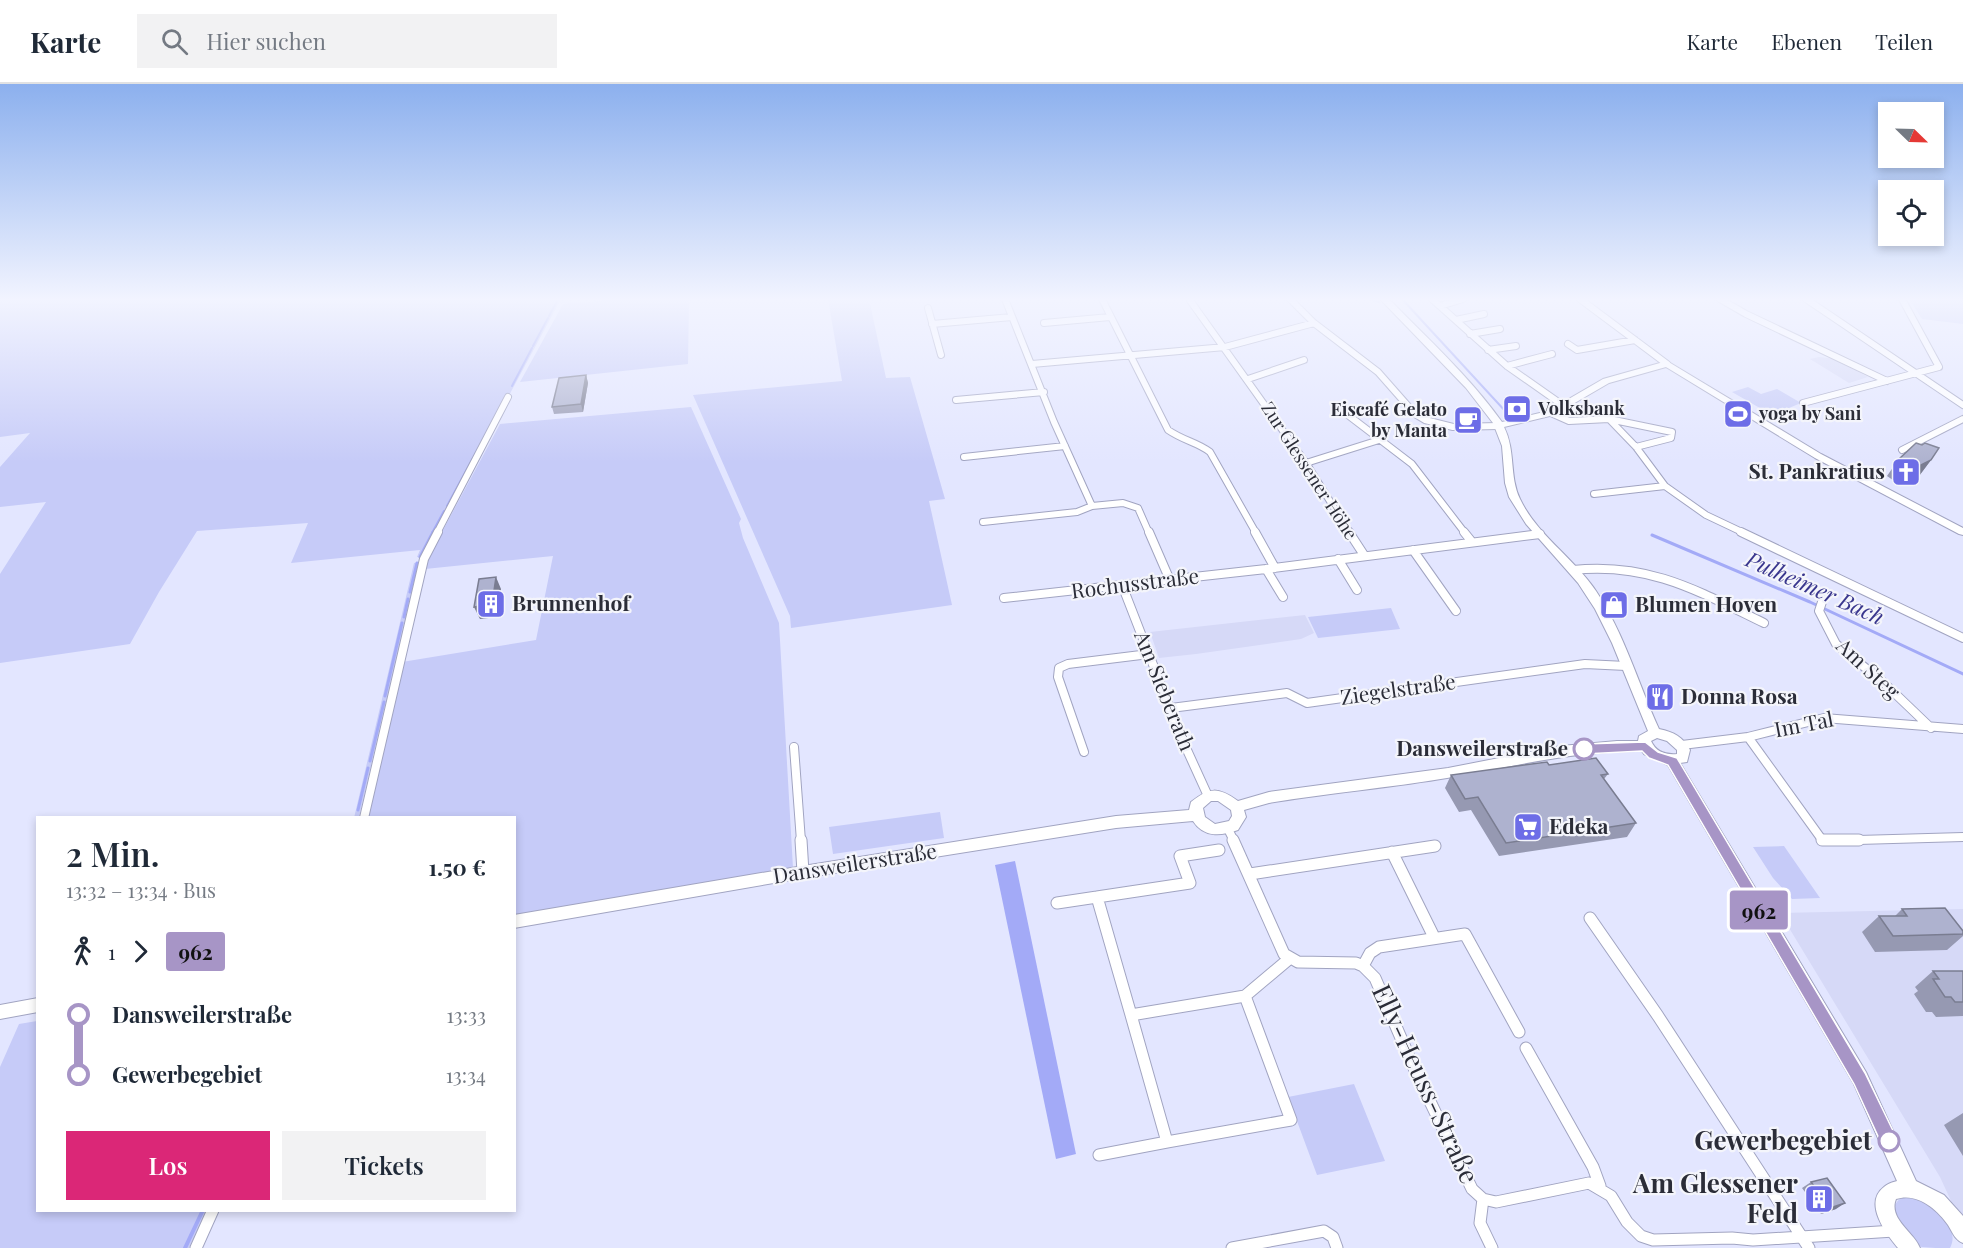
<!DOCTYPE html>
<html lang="de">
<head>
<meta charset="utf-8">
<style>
  body { margin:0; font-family:"Playfair Display",serif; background:#f2f2f3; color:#1f2937; height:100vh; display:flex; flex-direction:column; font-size:22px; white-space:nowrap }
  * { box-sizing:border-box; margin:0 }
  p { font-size:20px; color:#747a83 }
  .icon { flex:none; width:33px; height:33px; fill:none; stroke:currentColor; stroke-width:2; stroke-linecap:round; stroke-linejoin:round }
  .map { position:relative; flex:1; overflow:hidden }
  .details { position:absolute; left:36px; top:732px; width:480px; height:396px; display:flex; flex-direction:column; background:#fff; border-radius:0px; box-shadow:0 3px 9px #0003 }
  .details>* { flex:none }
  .badge { padding:0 12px; border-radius:4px; font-size:21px; line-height:39px }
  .needle { width:39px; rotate:113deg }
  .controls { position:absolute; left:1878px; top:18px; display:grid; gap:12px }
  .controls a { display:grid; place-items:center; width:66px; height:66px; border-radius:0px; background:#fff; box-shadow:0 3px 9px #0003; font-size:30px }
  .map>.badge { position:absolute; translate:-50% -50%; box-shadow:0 0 0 3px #fff }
  .legs { display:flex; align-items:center; gap:9px; height:66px; padding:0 30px; font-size:20px }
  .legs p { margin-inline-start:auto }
  .headline { display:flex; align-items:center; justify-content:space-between; height:102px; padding:0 30px }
  h1 { font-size:33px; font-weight:600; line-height:45px }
  .button { display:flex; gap:12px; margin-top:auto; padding:12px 30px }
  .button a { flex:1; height:69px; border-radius:0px; background:#db2777; color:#fff; font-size:24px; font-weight:600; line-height:69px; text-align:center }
  .button a+a { background:#f2f2f3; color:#1f2937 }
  ul { padding:0 30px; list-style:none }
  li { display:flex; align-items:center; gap:21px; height:60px; font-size:22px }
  li i { display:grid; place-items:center; width:9px; height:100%; margin:0 8px; background:currentColor }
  li i::after { content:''; width:15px; height:15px; margin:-8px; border:4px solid; border-radius:50%; background:#fff }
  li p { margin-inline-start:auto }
  li:first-child i { background:linear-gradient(#0000 50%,currentColor 0) }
  li:last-child i { background:linear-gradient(currentColor 50%,#0000 0) }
  header { display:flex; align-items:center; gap:36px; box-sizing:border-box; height:84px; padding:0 30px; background:#fff; border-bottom:2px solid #e0e1e3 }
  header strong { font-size:28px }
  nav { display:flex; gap:33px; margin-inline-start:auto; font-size:21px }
  .search { width:420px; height:54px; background:#f2f2f3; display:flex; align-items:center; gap:15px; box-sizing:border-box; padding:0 21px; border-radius:0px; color:#747a83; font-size:22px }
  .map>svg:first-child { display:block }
</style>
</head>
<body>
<header>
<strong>Karte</strong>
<div class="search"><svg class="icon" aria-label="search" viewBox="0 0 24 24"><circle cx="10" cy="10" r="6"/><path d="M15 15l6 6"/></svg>Hier suchen</div>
<nav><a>Karte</a><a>Ebenen</a><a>Teilen</a></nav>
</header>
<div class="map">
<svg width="1963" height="1164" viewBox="0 0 1963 1164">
  <rect width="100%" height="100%" fill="#e3e6ff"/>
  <path fill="#d6d9f7" d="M1819,273L1836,275L1861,286L1857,287L1868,293L1849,299L1810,275Z
    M1305,531L1314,549L1301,555L1196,570L1159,574L1150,548Z
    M1963,825V1143L1940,1093L1780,829Z"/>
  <path fill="#c6cbf8" d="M0,215H561L422,473H417L420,466L291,479L308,439L197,447L159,508L130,560L0,579V490L46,418L0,423V383L30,349L0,353Z
    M623,215H689L688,280L520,298L563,220Z
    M828,215H869L886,294L910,293L945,415L929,417L952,521L791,544L790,532L693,311L842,297Z
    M1909,215H1963V240L1922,235Z
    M1748,303L1761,310L1777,305L1801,319L1772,331L1732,308Z
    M691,323L741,435L739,439L743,454L779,539L793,784L515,832L514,734H368L402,578L536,556L553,472L425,485L428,474L500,340Z
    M419,478L359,733L354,734L414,479Z
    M1391,524L1400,545L1318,554L1308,533Z
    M940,728L944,754L833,770L829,743Z
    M1784,762L1820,814L1792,815L1773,794L1753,763Z
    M37,937L38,1126L207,1127L189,1164H0V983L19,940Z
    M1354,1000L1385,1077L1317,1091L1288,1013Z
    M1903,1113C1924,1112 1963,1140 1950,1164C1942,1164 1930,1164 1922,1163C1905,1158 1881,1124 1903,1113Z"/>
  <path fill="#a3aaf7" d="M1015,777L1076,1070L1056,1075L995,781Z"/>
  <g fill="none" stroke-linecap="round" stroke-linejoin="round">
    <path stroke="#a3aaf7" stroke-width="2" d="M1370,215L1379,218
      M1402,215L1507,329
      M549,232L558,215
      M533,262L548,234
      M512,302L532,264
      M447,422L473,374
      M432,449L444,427"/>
    <path stroke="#a3aaf7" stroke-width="3" d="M1652,451L1810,518L1963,590
      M420,473L433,448
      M410,508L417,479
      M404,533L408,515
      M385,612L402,539
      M370,677L384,618
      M358,726L368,684"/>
    <path stroke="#a3aaf7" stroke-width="4" d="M185,1164L203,1126"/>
    <g stroke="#a1a4c1" stroke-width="8">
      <path id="minor-far2" d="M1005,215L1054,338L1092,422L1123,419L1138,424L1149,449
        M1102,215L1168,346C1184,357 1197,358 1210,368L1256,449
        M1189,215L1306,379L1350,449
        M1290,215L1314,239L1378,288L1415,330L1425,336L1453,343L1498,342
        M1432,215L1507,282L1564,322
        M1580,215L1667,280
        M1720,215L1746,230L1887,297
        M1806,215L1963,321
        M1440,222L1463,215
        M928,224L941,271
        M1456,236L1484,230
        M1044,239L1110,233
        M932,240L1012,233
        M1470,250L1500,245
        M1568,260L1577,266L1635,256
        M1488,266L1516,262
        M1032,280L1225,263L1314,239
        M1507,282L1552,270
        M1248,295L1304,276
        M956,316L1044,308
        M1803,319L1939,283L1902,215
        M1344,328L1412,380L1465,449
        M1551,329L1569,337L1609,335L1636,363L1665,402L1706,431L1744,449
        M1609,335L1672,348L1671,354L1636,363
        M1902,366L1963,335
        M964,373L1065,362
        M1306,379L1379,356
        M1594,410L1665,402
        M983,438L1077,428L1092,422
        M437,449L508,313"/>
    </g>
    <g stroke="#a1a4c1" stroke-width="10">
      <path id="minor-far1" d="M1149,448L1169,494
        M1255,448L1275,484
        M1349,448L1364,471
        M1464,448L1472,458
        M1741,448L1963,554
        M1413,466L1456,527
        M1338,475L1357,506
        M1266,485L1283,513
        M1573,486C1649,478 1698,507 1764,539
        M1122,501L1182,655L1208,712
        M1004,514L1266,485L1540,450
        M1822,518L1819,527L1836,560L1884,599L1931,644
        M1171,624L1287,609L1307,619L1585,580L1626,582
        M1748,653L1823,757L1963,753
        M1682,661L1748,653L1824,634L1963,645
        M794,663L801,757
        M1084,668L1058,593L1059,584L1068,580L1149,570
        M364,734L424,475L438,448
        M1228,745L1234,757"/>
    </g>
    <g stroke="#a1a4c1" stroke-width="13">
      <path id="minor" d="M801,756L803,788
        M1233,756L1284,870L1298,878L1356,879L1363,882L1375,894L1414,984L1472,1105L1483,1115L1496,1118L1589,1099L1611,1112L1627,1138L1641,1152L1653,1156L1732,1154L1753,1156L1894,1147
        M1822,756H1859
        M1392,768L1434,853
        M1250,790L1435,762
        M1057,819L1097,813
        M1590,834L1658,932L1809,1164
        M1363,882L1370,869L1379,863L1465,850L1519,948
        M1245,912L1289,875
        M1245,912L1291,1036L1167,1058L1131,931Z
        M1131,931L1097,813L1190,799L1180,772L1219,766
        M1526,964L1593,1083L1600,1102
        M1099,1071L1167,1058
        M1483,1115L1480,1139L1492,1164
        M196,1164L213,1126
        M1232,1164L1324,1147L1333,1153L1337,1164"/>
    </g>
    <g stroke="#a1a4c1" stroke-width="2">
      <path id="secondary" d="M1380,215H1389C1428,255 1469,292 1502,338L1548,327L1603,295L1667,277L1821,370L1963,444V451L1959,450L1815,374L1666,283L1609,299L1554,331L1504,343C1516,367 1509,392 1520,415C1537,451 1574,474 1596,507C1624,549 1638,599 1659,645C1674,648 1683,653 1690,666L1687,678L1680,679L1866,988L1916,1097L1944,1111L1963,1132V1159C1955,1156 1953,1149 1948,1141C1937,1125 1917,1108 1896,1115C1888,1135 1914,1148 1920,1164H1898C1886,1150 1863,1119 1884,1103C1887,1100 1893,1098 1897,1097L1854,1000L1668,681L1644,670L1642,667C1576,666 1512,683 1447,694C1388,704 1328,709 1269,719L1244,726L1246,733L1238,746C1221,752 1204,754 1193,737L1116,744L803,794L514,844V831L803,782L1116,732L1189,726L1191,718C1210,703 1218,703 1238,717L1269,708L1448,684L1561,662L1617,657H1638L1639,652L1648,647L1612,559L1595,525L1578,499L1526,440L1509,413L1505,399L1502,362L1493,339L1466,304ZM1657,654L1667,657L1677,666V670C1665,671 1656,668 1651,657ZM1211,717H1218L1231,726L1232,732L1229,737L1215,740L1205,733L1203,724Z
        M38,914V928L0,935V921Z"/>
    </g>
    <use href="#minor-far2" stroke="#fff" stroke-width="6"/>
    <use href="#minor-far1" stroke="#fff" stroke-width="8"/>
    <use href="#minor" stroke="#fff" stroke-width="11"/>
    <use href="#secondary" fill="#fff" fill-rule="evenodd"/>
  </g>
  <path fill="#9699b2" d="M586,291L588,299L583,328L554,330L552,323Z
    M1898,376H1931L1919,392L1908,398L1904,396L1900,401L1887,392Z
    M1549,681L1608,690L1604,695L1636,739L1627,753L1499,772L1471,726L1459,728L1445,704L1451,691Z
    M1902,825L1963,847V852L1947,866L1875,868L1862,848L1879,832H1895Z
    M1933,887H1963V932L1936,933L1932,928H1926L1914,910L1918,907L1915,903Z
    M1963,1029V1072L1944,1041Z
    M1811,1098L1836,1125L1821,1130L1802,1104Z"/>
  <path fill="#7a7d91" d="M586,291L588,299L583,328L581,320Z
    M1931,376L1919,392L1908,398L1919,382Z
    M496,493L501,505L497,533L480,535L474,523Z
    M1845,1119L1836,1125L1821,1130L1830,1124Z"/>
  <path fill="#aeb2cf" stroke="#7a7d91" stroke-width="1.5" d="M586,291L581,320L552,323L559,294Z
    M1916,359L1922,361L1925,359L1939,364L1931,376L1919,382L1911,378V386L1898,376Z
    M496,493L492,520L474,523L479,495Z
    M1596,674L1608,690L1601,691L1636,739L1506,759L1478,713L1465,715L1451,691L1547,678L1549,681Z
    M1945,824L1963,847V850L1893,852L1879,832H1907L1902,825Z
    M1933,887H1963V918H1955L1951,913H1945L1933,895H1939Z
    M1827,1094L1845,1119L1830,1124L1811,1098Z"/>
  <linearGradient id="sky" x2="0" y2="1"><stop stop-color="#8cb0ee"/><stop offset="0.57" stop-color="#f2f4ff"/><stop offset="1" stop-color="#f2f4ff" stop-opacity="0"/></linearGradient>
  <rect width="1963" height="378" fill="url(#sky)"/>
  <path fill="#a795c6" stroke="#fff" stroke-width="1.5" d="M1645,658L1658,668L1677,674L1865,989L1898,1057L1895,1063L1889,1066L1883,1063L1854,1000L1668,681L1649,674L1642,667L1584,670L1578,665L1584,660Z"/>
  <defs>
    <g id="bank-square" transform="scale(1.5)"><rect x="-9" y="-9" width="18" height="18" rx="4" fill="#6d6de7" stroke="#f4f5fb"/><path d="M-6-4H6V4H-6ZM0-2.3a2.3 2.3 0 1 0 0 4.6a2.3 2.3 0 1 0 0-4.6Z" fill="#fff"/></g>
    <g id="stadium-square" transform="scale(1.5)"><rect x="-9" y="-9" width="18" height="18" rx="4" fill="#6d6de7" stroke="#f4f5fb"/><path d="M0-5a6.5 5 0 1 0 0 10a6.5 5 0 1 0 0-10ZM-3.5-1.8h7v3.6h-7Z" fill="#fff"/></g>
    <g id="cafe-square" transform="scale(1.5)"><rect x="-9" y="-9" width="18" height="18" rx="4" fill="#6d6de7" stroke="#f4f5fb"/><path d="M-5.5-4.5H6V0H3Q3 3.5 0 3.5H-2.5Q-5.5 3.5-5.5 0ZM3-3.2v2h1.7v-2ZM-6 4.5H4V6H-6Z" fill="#fff"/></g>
    <g id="church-square" transform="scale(1.5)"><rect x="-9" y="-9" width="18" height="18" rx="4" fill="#6d6de7" stroke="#f4f5fb"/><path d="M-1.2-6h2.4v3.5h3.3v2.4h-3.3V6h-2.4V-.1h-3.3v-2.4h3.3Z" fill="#fff"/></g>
    <g id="building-square" transform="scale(1.5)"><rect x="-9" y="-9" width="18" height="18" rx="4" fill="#6d6de7" stroke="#f4f5fb"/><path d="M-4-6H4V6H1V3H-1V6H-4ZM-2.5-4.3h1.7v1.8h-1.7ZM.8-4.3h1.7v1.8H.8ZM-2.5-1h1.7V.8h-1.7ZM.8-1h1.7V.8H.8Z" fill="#fff"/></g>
    <g id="shop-square" transform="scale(1.5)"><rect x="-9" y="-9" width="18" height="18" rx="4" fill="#6d6de7" stroke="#f4f5fb"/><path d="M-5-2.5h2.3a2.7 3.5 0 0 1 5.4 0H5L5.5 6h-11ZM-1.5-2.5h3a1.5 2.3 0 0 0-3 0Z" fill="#fff"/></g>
    <g id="restaurant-square" transform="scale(1.5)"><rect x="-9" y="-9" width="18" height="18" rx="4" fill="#6d6de7" stroke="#f4f5fb"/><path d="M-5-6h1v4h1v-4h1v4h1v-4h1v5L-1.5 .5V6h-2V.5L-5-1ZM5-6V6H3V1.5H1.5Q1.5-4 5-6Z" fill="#fff"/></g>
    <g id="supermarket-square" transform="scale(1.5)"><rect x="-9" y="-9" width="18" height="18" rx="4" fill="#6d6de7" stroke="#f4f5fb"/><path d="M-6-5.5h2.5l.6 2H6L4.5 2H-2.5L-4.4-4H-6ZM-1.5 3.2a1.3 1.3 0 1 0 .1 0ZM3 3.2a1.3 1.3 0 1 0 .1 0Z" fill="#fff"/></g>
  </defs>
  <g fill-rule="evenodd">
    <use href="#bank-square" x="1517" y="325"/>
    <use href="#stadium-square" x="1738" y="330"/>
    <use href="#cafe-square" x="1468" y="336"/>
    <use href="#church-square" x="1906" y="388"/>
    <use href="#building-square" x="491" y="520"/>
    <use href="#shop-square" x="1614" y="521"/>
    <use href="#restaurant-square" x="1660" y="613"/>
    <use href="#supermarket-square" x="1528" y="743"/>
    <use href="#building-square" x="1819" y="1115"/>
  </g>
  <g fill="#fff" stroke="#a795c6" stroke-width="3">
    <circle cx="1584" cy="665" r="10"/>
    <circle cx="1889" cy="1057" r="10"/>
  </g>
  <g text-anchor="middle" stroke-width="4.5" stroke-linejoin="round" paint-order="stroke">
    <g font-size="18" font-weight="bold" fill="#2b2d38" stroke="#f4f5fb" text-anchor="start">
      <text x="1538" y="331">Volksbank</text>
      <text x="1447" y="332" text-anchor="end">Eiscafé Gelato<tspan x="1447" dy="21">by Manta</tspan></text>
      <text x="1759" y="336">yoga by Sani</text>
    </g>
    <g font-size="18" fill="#2b2d38" stroke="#f4f5fb">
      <text transform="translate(1309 387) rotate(57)" y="6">Zur Glessener Höhe</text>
    </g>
    <g font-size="21" font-weight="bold" fill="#2b2d38" stroke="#f4f5fb" text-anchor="start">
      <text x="1885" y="395" text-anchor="end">St. Pankratius</text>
      <text x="512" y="527">Brunnenhof</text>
      <text x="1635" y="528">Blumen Hoven</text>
      <text x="1681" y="620">Donna Rosa</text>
      <text x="1549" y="750">Edeka</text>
    </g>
    <g font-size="21" fill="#2b2d38" stroke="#f4f5fb">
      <text transform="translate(1135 500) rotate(-7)" y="7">Rochusstraße</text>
      <text transform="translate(1868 585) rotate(43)" y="7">Am Steg</text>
      <text transform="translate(1398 606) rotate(-8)" y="7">Ziegelstraße</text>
      <text transform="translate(1164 607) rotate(68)" y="7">Am Sieberath</text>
      <text transform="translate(1804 641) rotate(-11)" y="7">Im Tal</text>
      <text transform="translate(855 780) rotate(-9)" y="7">Dansweilerstraße</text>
    </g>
    <g font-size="21" font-weight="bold" fill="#2b2d38" stroke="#f4f5fb" text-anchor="end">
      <text x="1568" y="672">Dansweilerstraße</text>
    </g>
    <g font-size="22" font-style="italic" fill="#3a378e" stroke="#f4f5fb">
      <text transform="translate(1815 504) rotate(24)" y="8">Pulheimer Bach</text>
    </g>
    <g font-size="26" fill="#2b2d38" stroke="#f4f5fb">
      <text transform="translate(1425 1000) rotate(65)" y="9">Elly-Heuss-Straße</text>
    </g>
    <g font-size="26" font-weight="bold" fill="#2b2d38" stroke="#f4f5fb" text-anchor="end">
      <text x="1872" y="1066">Gewerbegebiet</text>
    </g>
    <g font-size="26" font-weight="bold" fill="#2b2d38" stroke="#f4f5fb" text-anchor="end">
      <text x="1798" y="1109">Am Glessener<tspan x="1798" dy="30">Feld</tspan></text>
    </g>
  </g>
</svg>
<div class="controls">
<a><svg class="needle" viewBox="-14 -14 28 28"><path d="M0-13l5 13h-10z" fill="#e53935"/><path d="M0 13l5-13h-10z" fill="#747a83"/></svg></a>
<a><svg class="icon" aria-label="locate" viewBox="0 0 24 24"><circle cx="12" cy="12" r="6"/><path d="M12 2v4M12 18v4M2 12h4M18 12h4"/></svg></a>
</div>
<b class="badge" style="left:1759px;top:826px;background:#a795c6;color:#111">962</b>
<section class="details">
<div class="headline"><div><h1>2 Min.</h1><p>13:32 – 13:34 · Bus</p></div><b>1.50 €</b></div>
<div class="legs"><svg class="icon" aria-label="walk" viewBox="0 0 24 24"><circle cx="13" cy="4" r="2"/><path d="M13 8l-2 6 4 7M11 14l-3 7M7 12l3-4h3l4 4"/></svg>1<svg class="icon" aria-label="forward" viewBox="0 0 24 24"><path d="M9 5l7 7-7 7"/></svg><b class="badge" style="background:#a795c6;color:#111">962</b></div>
<ul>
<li><i style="color:#a795c6"></i><b>Dansweilerstraße</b><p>13:33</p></li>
<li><i style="color:#a795c6"></i><b>Gewerbegebiet</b><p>13:34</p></li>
</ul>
<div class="button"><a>Los</a><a>Tickets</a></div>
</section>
</div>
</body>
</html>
